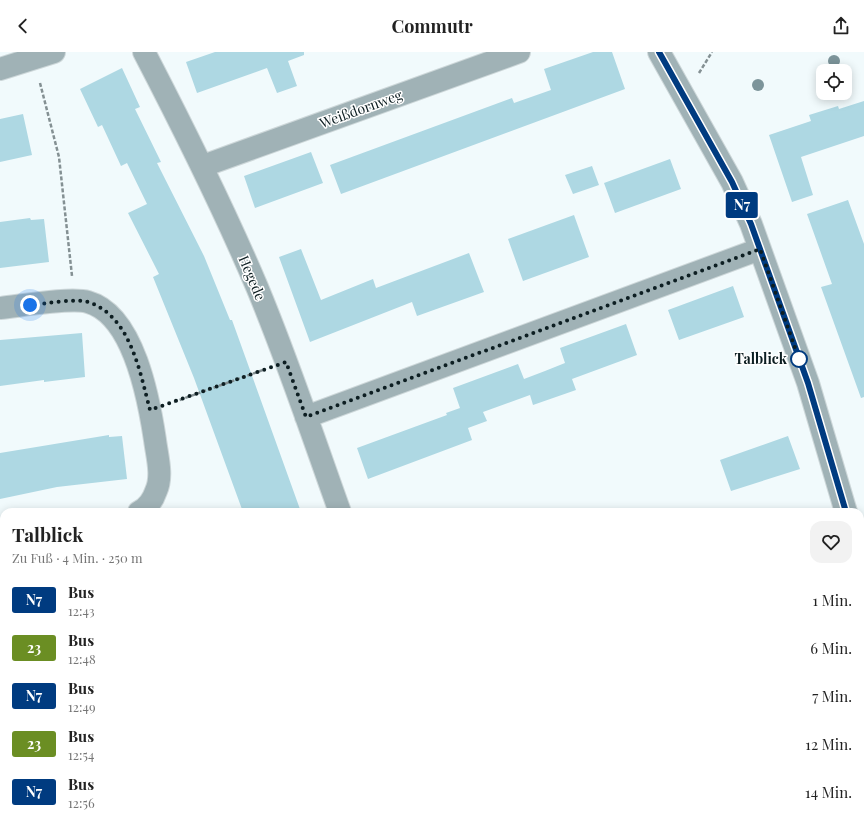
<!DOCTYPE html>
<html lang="de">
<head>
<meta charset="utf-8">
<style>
  body { margin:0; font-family:"Playfair Display",serif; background:#f2f2f2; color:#222; height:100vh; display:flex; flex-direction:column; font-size:15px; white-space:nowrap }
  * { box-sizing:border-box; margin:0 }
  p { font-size:13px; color:#767676 }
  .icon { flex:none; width:22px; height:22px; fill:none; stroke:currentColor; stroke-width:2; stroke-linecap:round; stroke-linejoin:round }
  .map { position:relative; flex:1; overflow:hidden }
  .drawer { position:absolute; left:0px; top:456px; width:864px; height:316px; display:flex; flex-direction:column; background:#fff; border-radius:12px 12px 0 0; box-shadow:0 2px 10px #0003 }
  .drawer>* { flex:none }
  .badge { padding:0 8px; border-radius:3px; font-size:14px; line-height:26px }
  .fabs { position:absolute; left:816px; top:12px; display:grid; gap:8px }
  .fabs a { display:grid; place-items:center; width:36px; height:36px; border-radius:8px; background:#fff; box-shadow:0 2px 10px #0003; font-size:20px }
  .you { position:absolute; width:20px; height:20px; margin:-10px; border:3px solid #fff; border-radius:50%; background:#1a73e8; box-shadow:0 0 0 6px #1a73e833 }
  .map>.badge { position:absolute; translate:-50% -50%; box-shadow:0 0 0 2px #fff }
  .round { display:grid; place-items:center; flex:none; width:42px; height:42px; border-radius:12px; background:#f2f2f2 }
  .summary { display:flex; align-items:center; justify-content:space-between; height:68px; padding:0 12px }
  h1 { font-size:19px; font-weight:700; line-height:30px }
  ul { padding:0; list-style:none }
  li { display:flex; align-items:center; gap:12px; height:48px; padding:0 12px }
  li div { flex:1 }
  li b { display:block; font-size:15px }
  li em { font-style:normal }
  li .badge { min-width:44px; font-weight:700; text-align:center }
  header { display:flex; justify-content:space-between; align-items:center; height:52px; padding:0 12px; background:#fff; font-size:18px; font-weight:700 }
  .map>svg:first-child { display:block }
</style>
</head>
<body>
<header><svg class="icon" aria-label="back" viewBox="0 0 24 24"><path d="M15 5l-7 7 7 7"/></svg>Commutr<svg class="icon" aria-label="share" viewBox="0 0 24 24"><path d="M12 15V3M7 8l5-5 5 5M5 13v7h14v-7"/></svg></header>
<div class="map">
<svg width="864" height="772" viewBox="0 0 864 772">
  <rect width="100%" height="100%" fill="#f1fafc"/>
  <path fill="#99e6f9" d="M4,677V768H61L43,772H0V678Z"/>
  <path fill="#aed8e3" d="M215,0H304V3L288,9L297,34L277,41L267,16L197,41L186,10Z
    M593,0H612L625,37L341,142L330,113L512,46L514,51L551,38L544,17Z
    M122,16L140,55L135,57L161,110L157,111L204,204L230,268H232L301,460H243L194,326L153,225L159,222L128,161L147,152L127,111L121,114L102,73L98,75L80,37Z
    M864,49V84L801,105L813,143L792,150L769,83L811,69L809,63L838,54L839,57Z
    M23,62L32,103L0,110V67Z
    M311,100L323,131L255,156L244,124Z
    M670,107L681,137L615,161L604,131Z
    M592,114L599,133L573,142L565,123Z
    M848,148L864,192V345L861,346L821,235L832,232L807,162Z
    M574,163L589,205L523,229L508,187Z
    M30,166L31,168L44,167L49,210L0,216V170Z
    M301,197L321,248L373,227L376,236L469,201L484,240L417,264L412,250L310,290L279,205Z
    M733,234L744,265L679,288L668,258Z
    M626,272L637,303L572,327L576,338L533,353L530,343L483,360L487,369L468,376L472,388L368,427L357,396L447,363L446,361L460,356L453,336L518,312L524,327L545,319L565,311L560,296Z
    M82,281L85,325L44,330V328L0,334V288Z
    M109,383V385L122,384L127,427L57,435L0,447V401Z
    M788,384L800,417L731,439L720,408Z"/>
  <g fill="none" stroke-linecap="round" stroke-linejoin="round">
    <g stroke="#cdd7d9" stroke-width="24">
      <path id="minor" d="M144,0C184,77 223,155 257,235C288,309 313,385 340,460
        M659,0L732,130L751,172L808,331L846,460
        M0,17L54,0
        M203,114L519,0
        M0,256C20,254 71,245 88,250C134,263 149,348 155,388C157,404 163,424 156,439C153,448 147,456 139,460
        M306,365L760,197
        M0,488H4
        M860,507L864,521
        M440,768L442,772"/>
    </g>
    <path stroke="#849093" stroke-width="2.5" stroke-dasharray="4 2" stroke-linecap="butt" d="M699,21L712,0
      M40,31L59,105L72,224
      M174,350L263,318
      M860,599L864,598
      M0,721H4
      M183,768L184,772"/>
    <use href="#minor" stroke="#a0b2b6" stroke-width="22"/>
  </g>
  <g fill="#7c949a">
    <circle cx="834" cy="9" r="6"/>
    <circle cx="758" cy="33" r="6"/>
  </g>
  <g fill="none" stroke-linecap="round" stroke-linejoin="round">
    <g stroke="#fff" stroke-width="9">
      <path id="line" d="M659,0L732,130L751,172L808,331L846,460"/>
    </g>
    <use href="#line" stroke="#003b80" stroke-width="6"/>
    <path stroke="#0d1e22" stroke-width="4" stroke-dasharray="0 7.2" d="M30,253C46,252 73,246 88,250C131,264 140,321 150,358L286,310L306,365L760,197L799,307"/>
  </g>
  <circle fill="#fff" stroke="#003b80" stroke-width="2" cx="799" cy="307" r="8"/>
  <g text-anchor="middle" stroke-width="3" stroke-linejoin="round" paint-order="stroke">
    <g font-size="14" fill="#0d1e22" stroke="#fff">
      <text transform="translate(361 57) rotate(-20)" y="5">Weißdornweg</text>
      <text transform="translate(252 226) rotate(67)" y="5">Hegede</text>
    </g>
    <g font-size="14" font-weight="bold" fill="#0d1e22" stroke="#fff" text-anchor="end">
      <text x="787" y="312">Talblick</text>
    </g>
  </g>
</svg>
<div class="fabs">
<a><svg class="icon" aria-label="locate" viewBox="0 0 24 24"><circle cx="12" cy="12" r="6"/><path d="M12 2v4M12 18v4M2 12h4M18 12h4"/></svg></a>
</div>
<div class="you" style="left:30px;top:253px"></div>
<b class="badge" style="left:742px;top:153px;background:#003b80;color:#fff">N7</b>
<section class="drawer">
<div class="summary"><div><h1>Talblick</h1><p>Zu Fuß · 4 Min. · 250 m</p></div><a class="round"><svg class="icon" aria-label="heart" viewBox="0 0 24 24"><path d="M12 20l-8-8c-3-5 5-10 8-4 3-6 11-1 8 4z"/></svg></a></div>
<ul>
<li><span class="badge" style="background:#003b80;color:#fff">N7</span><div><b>Bus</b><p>12:43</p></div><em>1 Min.</em></li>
<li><span class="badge" style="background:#6b8e23;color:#fff">23</span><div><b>Bus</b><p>12:48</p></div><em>6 Min.</em></li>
<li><span class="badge" style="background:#003b80;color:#fff">N7</span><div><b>Bus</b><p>12:49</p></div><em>7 Min.</em></li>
<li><span class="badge" style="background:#6b8e23;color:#fff">23</span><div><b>Bus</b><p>12:54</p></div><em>12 Min.</em></li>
<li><span class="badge" style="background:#003b80;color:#fff">N7</span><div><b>Bus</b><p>12:56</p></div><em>14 Min.</em></li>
</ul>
</section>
</div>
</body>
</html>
